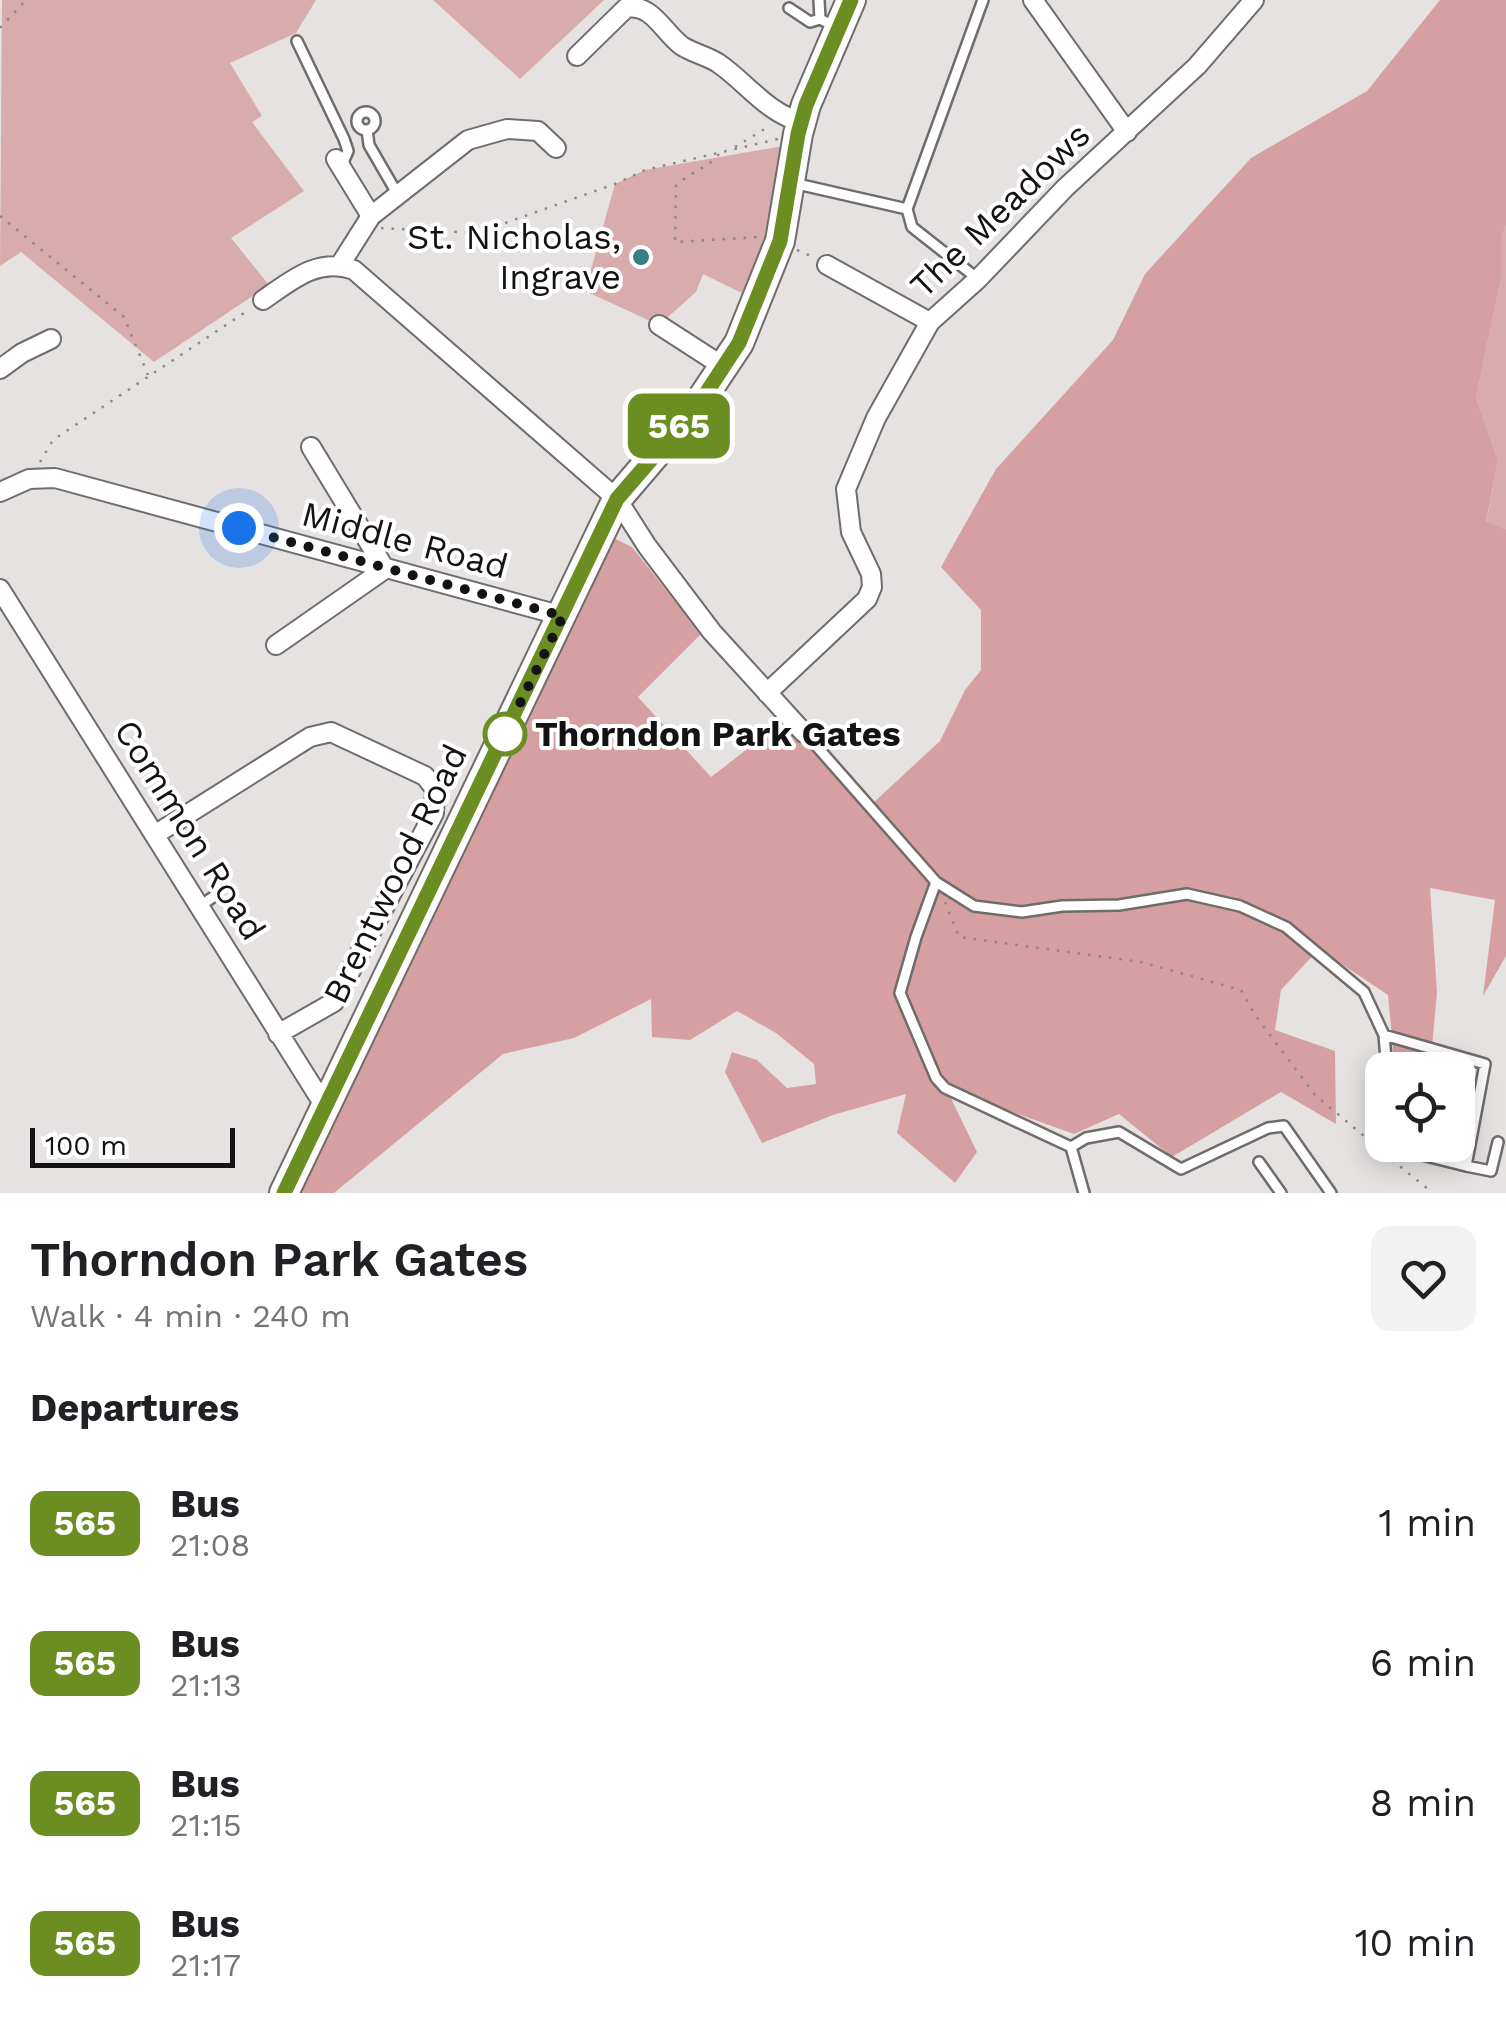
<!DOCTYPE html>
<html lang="en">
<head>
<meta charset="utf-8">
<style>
  body { margin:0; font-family:"Work Sans",sans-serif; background:#f2f2f2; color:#202124; height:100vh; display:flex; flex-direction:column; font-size:38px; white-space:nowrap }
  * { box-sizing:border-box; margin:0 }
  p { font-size:32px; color:#757577 }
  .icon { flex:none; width:55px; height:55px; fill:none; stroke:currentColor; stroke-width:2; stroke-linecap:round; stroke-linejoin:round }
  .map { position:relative; height:1193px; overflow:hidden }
  .drawer { display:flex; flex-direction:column; background:#fff; flex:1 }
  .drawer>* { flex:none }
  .badge { padding:0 20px; border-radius:15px; font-size:35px; line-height:65px }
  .tools { position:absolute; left:1365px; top:1052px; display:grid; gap:20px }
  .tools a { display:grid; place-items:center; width:110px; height:110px; border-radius:20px; background:#fff; box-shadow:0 5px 25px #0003; font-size:50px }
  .scale { position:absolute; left:30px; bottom:25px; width:205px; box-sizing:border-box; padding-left:10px; border:5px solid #141313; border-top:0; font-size:28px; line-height:35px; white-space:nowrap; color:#141313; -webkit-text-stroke:8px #fff; paint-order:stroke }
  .you { position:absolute; width:50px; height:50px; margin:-25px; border:8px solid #fff; border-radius:50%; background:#1a73e8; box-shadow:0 0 0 15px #1a73e833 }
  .map>.badge { position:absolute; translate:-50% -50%; box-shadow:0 0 0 5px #fff }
  h2 { padding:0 30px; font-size:38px; line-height:90px }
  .round { display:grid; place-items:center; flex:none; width:105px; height:105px; border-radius:20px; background:#f2f2f2 }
  .head { display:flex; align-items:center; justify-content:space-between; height:170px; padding:0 30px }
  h1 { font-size:48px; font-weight:600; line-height:75px }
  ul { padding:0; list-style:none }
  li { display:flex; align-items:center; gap:30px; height:140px; padding:0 30px }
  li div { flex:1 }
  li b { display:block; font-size:38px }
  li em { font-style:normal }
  li .badge { min-width:110px; font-weight:700; text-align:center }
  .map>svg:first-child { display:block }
</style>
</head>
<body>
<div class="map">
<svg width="1506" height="1193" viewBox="0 0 1506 1193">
  <rect width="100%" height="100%" fill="#e6e2e2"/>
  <path fill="#d8acad" d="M2,0H316L296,33L230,63L262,116L252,122L304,191L231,238L269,285L154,362L21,252L0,266Z
    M433,0H604L520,79Z
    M783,146L769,234L748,296L703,274L696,292L659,325L585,291L615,184L645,170Z
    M1506,226V529L1486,523L1498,461L1476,397L1501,280V238Z"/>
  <path fill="#d6a0a3" d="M1440,0H1506V226L1501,238V280L1476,397L1498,461L1486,522L1506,529V956L1483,996L1495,900L1430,888L1437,992L1430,1070H1395L1388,995L1319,949L1281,990L1275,1030L1335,1051L1336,1124L1281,1092L1172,1157L1119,1114L1074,1134L946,1088L977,1152L955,1183L897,1133L906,1094L833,1115L762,1143L725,1072L732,1052L757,1060L787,1088L816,1084L814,1064L776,1033L737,1011L690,1040L652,1037L651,999L574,1038L503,1054L334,1193H284L601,532L632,547L701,634L638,697L711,777L789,717L871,805L940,741L965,690L981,670V610L941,567L996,469L1113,340L1145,274L1251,158L1367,91Z"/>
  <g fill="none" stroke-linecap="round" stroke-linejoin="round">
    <g stroke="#706c6c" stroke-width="14">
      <path id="lane" d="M819,0L820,19
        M789,8L810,22L820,19L836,27
        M297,41L344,139L348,151L342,165
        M357 121a9 9 0 1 1 18 0a9 9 0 1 1-18 0Z
        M367,130L369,145L398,195
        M793,183L907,209
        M978,279L912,227L907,209L983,0
        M805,733L936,882L974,906L1022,912L1062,906L1119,905L1187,894L1240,906L1286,927L1364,992L1384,1035L1387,1070
        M936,882L916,937L900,993L936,1078L945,1088L1071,1147
        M200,906L216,895
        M1384,1035L1485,1064L1466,1166L1394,1148L1393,1145
        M1071,1147L1086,1138L1119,1132L1181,1169L1268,1128L1284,1126L1331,1193
        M1071,1147L1084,1193
        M1259,1162L1281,1193
        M1466,1166L1491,1171L1498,1142"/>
    </g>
    <g stroke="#706c6c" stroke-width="22">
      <path id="street" d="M1033,0L1127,132
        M577,56L626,8C652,3 663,32 682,46C693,53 707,56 718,63C746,82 767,113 801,122
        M336,159L371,216
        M340,265L371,216L468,140L507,129L538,131L556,148
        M827,265L930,322
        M263,300C292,280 318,257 354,270L617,499L647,546L712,632L804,733
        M659,325L724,367
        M0,369L22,353L51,339
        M0,492L29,479L55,478L563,616
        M0,589L324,1105
        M276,645L385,569L311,447
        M767,693L867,599L872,587L871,574L851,532L846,489L876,418L930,322L978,279L1065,188L1197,66L1254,0
        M156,834L310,737L331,732L425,776L435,789L434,813L334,1002L278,1034"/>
    </g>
    <g stroke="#706c6c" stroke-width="32">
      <path id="primary" d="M284,1193L617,499L699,403L739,343L780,241L798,134L806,105L851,0"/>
    </g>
    <path stroke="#8c8989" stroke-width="2.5" stroke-dasharray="2.5 8" stroke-linecap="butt" d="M0,28L26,0
      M735,147L771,125
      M719,154C707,169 689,172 676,186L675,242L760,237
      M0,216L124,317L148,375
      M381,228L477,233L615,184L645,170L778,139
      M797,250L813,257
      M40,462L53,440L250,309
      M945,902L959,937L1141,962L1241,990L1255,1015L1315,1095L1382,1151
      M1392,1160L1433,1193"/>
    <use href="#lane" stroke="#fff" stroke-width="9"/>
    <use href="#street" stroke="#fff" stroke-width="18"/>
    <use href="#primary" stroke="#fff" stroke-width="28"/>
  </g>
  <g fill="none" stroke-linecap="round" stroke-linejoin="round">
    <g stroke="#fff" stroke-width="22">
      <path id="line" d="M284,1193L617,499L699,404L739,343L780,241L798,134L806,105L851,0"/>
    </g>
    <use href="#line" stroke="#6b8e23" stroke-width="15"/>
    <path stroke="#141313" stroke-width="10" stroke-dasharray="0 18" d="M239,528L563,616L498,748L505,734"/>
  </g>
  <circle fill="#367f82" stroke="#fff" stroke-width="4" cx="641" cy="257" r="10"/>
  <circle fill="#fff" stroke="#6b8e23" stroke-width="5" cx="505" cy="734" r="20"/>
  <g text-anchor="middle" stroke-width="8" stroke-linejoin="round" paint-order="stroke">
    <g font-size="35" fill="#141313" stroke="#fff">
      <text transform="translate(1000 210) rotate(-44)" y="12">The Meadows</text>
      <text transform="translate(405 540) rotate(15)" y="12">Middle Road</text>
      <text transform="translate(190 830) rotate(58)" y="12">Common Road</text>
      <text transform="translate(395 874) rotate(-64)" y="12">Brentwood Road</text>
    </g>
    <g font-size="35" fill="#141313" stroke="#fff" text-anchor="end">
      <text x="621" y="249">St. Nicholas,<tspan x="621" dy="40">Ingrave</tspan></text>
    </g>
    <g font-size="35" font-weight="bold" fill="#141313" stroke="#fff" text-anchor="start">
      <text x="535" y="746">Thorndon Park Gates</text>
    </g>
  </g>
</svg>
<div class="tools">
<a><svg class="icon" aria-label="locate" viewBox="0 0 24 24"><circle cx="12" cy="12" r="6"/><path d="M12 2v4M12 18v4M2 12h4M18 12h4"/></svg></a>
</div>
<div class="scale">100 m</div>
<div class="you" style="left:239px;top:528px"></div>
<b class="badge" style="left:679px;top:426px;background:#6b8e23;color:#fff">565</b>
</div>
<section class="drawer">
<div class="head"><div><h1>Thorndon Park Gates</h1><p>Walk · 4 min · 240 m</p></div><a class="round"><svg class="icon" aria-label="heart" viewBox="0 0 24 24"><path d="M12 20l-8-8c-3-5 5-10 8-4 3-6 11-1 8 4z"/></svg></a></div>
<h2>Departures</h2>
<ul>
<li><span class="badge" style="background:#6b8e23;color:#fff">565</span><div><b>Bus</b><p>21:08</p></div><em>1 min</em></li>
<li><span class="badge" style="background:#6b8e23;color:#fff">565</span><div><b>Bus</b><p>21:13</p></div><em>6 min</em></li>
<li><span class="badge" style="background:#6b8e23;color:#fff">565</span><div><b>Bus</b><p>21:15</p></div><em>8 min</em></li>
<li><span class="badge" style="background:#6b8e23;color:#fff">565</span><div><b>Bus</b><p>21:17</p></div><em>10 min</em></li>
</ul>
</section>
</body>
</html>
